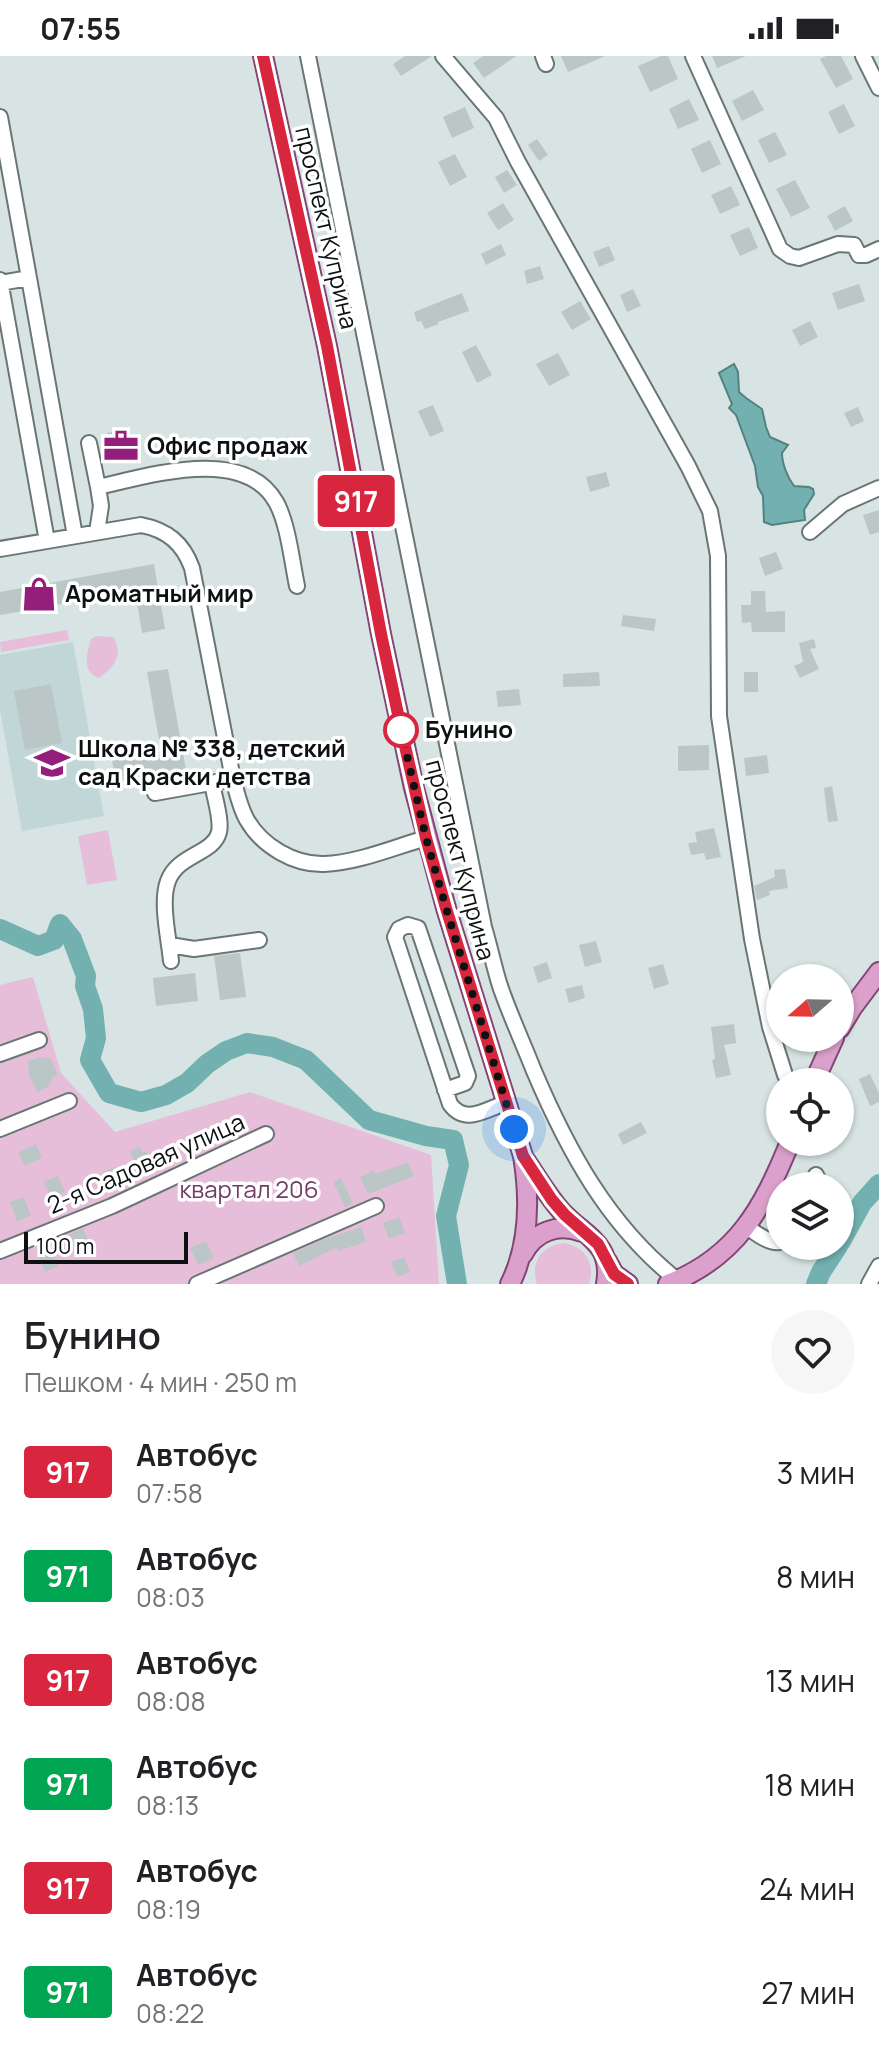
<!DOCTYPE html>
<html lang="ru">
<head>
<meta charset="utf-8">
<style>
  body { margin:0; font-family:Manrope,sans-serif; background:#f6f6f6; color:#202124; height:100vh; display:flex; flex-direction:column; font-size:30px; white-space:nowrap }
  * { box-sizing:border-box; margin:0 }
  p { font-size:26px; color:#757577 }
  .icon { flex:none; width:44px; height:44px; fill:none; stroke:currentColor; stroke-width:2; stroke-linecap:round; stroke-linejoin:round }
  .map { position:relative; height:1228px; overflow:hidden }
  .details { display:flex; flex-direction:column; background:#fff; flex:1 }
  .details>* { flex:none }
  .badge { padding:0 16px; border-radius:6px; font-size:28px; line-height:52px }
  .needle { width:52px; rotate:250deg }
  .fabs { position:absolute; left:766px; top:908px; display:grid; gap:16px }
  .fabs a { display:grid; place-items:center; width:88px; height:88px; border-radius:50%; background:#fff; box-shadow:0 2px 6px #0004; font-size:40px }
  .scale { position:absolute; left:24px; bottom:20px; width:164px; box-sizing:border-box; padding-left:8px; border:4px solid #0d1111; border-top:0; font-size:22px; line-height:28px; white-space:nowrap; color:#0d1111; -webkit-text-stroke:6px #fff; paint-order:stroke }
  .you { position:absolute; width:40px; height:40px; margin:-20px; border:6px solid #fff; border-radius:50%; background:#1a73e8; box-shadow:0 0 0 12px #1a73e833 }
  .map>.badge { position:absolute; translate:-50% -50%; box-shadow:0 0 0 4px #fff }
  .round { display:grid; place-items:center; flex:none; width:84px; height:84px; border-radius:42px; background:#f6f6f6 }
  .overview { display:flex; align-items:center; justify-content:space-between; height:136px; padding:0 24px }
  h1 { font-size:38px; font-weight:600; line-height:60px }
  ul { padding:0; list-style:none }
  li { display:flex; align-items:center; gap:24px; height:104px; padding:0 24px }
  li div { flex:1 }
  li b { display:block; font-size:30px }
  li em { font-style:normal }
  li .badge { min-width:88px; font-weight:700; text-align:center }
  .status { display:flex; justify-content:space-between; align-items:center; height:56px; padding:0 40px; background:#fff; direction:ltr }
  .status svg { height:22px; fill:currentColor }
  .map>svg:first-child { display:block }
</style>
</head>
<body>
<div class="status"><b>07:55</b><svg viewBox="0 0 49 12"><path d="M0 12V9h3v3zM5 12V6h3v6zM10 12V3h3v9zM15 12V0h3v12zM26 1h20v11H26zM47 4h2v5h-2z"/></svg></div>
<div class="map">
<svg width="879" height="1228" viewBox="0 0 879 1228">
  <rect width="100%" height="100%" fill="#d7e4e3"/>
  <path fill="#c1d7d7" d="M73,586L104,760L22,775L0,654V599Z"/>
  <path fill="#e6beda" d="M67,574L69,584L1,596L0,586Z
    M97,580L113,581C125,599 113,612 99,622C81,616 87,597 91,583Z
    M108,774L117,824L87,829L78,780Z
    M33,921L61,1017L115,1076L250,1036L431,1099L439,1228H0V929Z
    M564,1187C585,1191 596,1207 589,1228H537C530,1206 542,1189 564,1187Z"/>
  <path fill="#73b1b1" stroke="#548181" stroke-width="2" d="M734,308L738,316L739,336L746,342L762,353L766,371L770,381L788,389L782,397C782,407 787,421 794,430L809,431L813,433L814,438L804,454L805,464L772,469L764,466L763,440L758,431L755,410L736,359L729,352L732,348L719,317Z"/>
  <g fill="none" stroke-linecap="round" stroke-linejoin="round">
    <path stroke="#73b1b1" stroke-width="20" d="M0,873L38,890L54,884L60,868L72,883L86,920L85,930L93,953L96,982L90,1004L109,1037L141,1046L166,1039L187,1027L207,1008L226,995L247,987L273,991L306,1004L369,1064L426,1080L453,1084L459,1109L446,1160L457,1228
      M840,1187L862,1147L879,1128
      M816,1228L821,1216L838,1190"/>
  </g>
  <path fill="#bac7c6" d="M405,0H432L401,20L393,8Z
    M483,0H516L484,22L473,7Z
    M561,0H605L568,16Z
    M661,0H668L678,23L650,36L638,10Z
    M712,0H746L717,12Z
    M826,0H841L853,23L836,32L820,3Z
    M753,34L764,54L742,65L732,45Z
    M689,43L699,64L678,73L669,53Z
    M844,48L855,70L839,78L828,56Z
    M465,51L474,72L452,82L443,61Z
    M775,76L787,99L769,107L758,84Z
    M537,83L548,99L539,105L528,89Z
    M710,84L721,108L702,117L691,93Z
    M455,98L467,121L450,130L438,106Z
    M507,114L517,129L504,137L495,121Z
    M795,124L810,152L791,161L776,133Z
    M731,130L740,149L720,158L711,139Z
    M503,147L514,164L498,174L487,157Z
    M845,150L853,165L835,175L827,160Z
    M749,171L758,192L740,200L730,179Z
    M501,188L506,199L486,209L481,198Z
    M609,190L615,204L599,211L593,196Z
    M540,210L544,223L527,228L524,215Z
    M859,228L865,245L838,254L832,237Z
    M633,233L641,250L627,256L620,239Z
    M462,237L469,255L438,266L439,268L425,273L421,265L417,266L414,256Z
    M580,245L591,263L572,274L561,256Z
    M810,265L818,281L800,290L792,274Z
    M476,289L492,319L477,327L462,296Z
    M558,297L570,319L549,330L536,308Z
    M433,349L444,375L430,381L418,355Z
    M858,351L864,365L851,371L844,357Z
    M128,373L135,402L113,407L107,377Z
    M606,416L610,430L590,436L586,421Z
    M879,454V476L870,479L863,459Z
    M776,496L783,513L765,520L759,502Z
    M154,508L165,573L142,577L135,535L0,559V536Z
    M751,535H765L766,556L785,555V576H752L751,566L742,567L741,549H751Z
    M623,559L656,563L654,575L621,570Z
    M814,583L816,592L810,593L819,613L800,622L794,610L803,606L799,587Z
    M168,613L186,714L116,726L112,704L161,695L147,616Z
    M599,616L600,630L563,631V618Z
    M744,616H758V636H744Z
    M51,628L62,687L25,694L14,635Z
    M519,633L521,649L498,651L496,635Z
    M709,689V714L678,715V690Z
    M767,699L769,717L746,720L744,702Z
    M832,730L838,765L828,766L824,732Z
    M714,772L721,801L706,804L704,797L691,799L688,787L697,786L695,776Z
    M785,813L788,832L769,835L770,839L757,844L754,830L775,821L774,814Z
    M596,885L602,906L585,911L579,889Z
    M240,897L246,941L220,944L214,900Z
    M547,906L552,922L538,927L533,911Z
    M663,908L669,928L654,933L648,912Z
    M195,917L198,945L156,950L153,922Z
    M582,929L585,942L569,947L565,933Z
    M734,968L736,987L724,989L731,1019L716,1022L712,1004L715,1003L711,971Z
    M40,1001L51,1003L58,1019L53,1021L49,1030L38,1036L29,1020L28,1005Z
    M870,1018L879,1037V1046L870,1050L859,1023Z
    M641,1066L647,1077L623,1089L618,1078Z
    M36,1088L42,1102L25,1110L18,1096Z
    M140,1091L142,1096L146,1095L153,1112L139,1118L130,1095Z
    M408,1106L414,1120L368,1138L360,1121L374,1114L376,1118Z
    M115,1111L121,1125L109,1130L103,1116Z
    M58,1120L65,1136L51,1142L44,1126Z
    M341,1122L353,1147L345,1151L333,1126Z
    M24,1141L31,1160L17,1165L10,1146Z
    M399,1161L405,1177L389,1183L383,1167Z
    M361,1171L366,1186L338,1195L337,1191L299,1210L293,1197L328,1182Z
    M83,1172L89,1187L76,1192L70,1178Z
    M206,1185L214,1202L198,1209L190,1192Z
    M51,1193L58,1210L45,1216L38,1198Z
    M404,1201L410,1216L397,1221L391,1206Z"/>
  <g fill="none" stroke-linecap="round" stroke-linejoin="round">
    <g stroke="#6a7575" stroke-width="18">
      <path id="minor" d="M308,0L484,871C490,891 494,911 500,930C510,959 523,987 534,1015C568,1095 608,1169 677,1224
        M443,0L496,62L518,106L688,410L710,455L718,500L719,660L752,883L770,971L785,1019L790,1026
        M543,0L546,8
        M693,0L780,193L790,200L799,202L838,188L854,189L859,199H866L879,193
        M863,0L879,32
        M0,61L29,222
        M0,224L47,485
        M0,227L29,222L75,480
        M89,387L98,431C149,420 244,389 276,446C288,467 292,506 297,530
        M97,476L101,450L98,431
        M810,476L843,448L879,432
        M0,493L141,469C167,474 183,487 192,512L233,723C237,737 240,752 247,764C262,790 294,809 324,808C357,807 395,791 426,782
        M155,737L233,723
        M170,889L194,893L259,884
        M171,905C169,883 160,846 168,825C178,798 214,798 219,776C222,764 214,740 212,727
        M0,998L39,984
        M445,1034L465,1027L468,1020L418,872L408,869L399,873L395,881L450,1048C465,1069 485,1054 505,1047
        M0,1073L69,1045
        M816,1119L821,1130
        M747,1171C756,1177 769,1188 780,1186
        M0,1195L112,1150L266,1078
        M197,1228L376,1150
        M869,1228L879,1210"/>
    </g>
    <g stroke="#834674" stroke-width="22">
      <path id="major" d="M263,0L327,290L381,578L414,732L446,852L523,1100C530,1143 530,1188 510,1228
        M840,972L852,952L879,916
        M814,1026L834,982
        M526,1105C538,1123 549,1142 563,1157C586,1181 613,1188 606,1228
        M523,1198C535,1175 558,1167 582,1176
        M607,1205L614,1218L628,1228
        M668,1228C737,1201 763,1152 790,1086"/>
    </g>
    <use href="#minor" stroke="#fff" stroke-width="14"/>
    <use href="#major" stroke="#dba1cc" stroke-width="18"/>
  </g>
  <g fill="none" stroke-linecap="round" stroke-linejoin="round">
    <g stroke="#fff" stroke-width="18">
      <path id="line" d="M263,0L327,290L381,578L402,677L426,782L446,852L523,1100L552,1144L565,1159L598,1188L614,1218L628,1228"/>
    </g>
    <use href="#line" stroke="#d7263d" stroke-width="12"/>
    <path stroke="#0d1111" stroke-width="8" stroke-dasharray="0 14.4" d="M401,674L426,782L446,852L514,1073"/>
  </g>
  <defs>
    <g id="office-bare" transform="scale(2.76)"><path d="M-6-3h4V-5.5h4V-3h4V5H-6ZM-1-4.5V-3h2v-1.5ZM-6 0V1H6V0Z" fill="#941e7c" stroke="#fff" stroke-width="2.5" paint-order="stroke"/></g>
    <g id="shop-bare" transform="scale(2.76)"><path d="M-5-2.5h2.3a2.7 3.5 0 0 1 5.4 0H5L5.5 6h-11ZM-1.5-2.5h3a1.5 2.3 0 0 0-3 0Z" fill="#941e7c" stroke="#fff" stroke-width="2.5" paint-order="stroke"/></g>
    <g id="school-bare" transform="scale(2.76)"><path d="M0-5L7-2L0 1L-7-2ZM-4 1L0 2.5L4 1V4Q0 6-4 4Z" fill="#941e7c" stroke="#fff" stroke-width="2.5" paint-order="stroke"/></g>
  </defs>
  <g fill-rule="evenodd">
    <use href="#office-bare" x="121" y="390"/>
    <use href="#shop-bare" x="39" y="538"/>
    <use href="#school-bare" x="52" y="707"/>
  </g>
  <circle fill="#fff" stroke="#d7263d" stroke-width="4" cx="401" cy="674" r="16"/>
  <g text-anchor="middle" stroke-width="7" stroke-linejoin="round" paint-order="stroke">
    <g font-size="24" fill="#0d1111" stroke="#fff">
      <text transform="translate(326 172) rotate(77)" y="8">проспект Куприна</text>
      <text transform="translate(460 804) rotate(75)" y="8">проспект Куприна</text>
      <text transform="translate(146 1108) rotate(-24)" y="8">2-я Садовая улица</text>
    </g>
    <g font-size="24" font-weight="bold" fill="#0d1111" stroke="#fff" text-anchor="start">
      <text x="147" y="398">Офис продаж</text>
      <text x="65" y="546">Ароматный мир</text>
      <text x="78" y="701">Школа № 338, детский<tspan x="78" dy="28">сад Краски детства</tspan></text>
    </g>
    <g font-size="24" font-weight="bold" fill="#0d1111" stroke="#fff" text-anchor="start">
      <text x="425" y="682">Бунино</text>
    </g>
    <g font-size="24" fill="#723c63" stroke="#fff">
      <text x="249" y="1142">квартал 206</text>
    </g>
  </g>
</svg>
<div class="fabs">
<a><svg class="needle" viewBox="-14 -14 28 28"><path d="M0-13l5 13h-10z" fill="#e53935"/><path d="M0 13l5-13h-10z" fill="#757577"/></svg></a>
<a><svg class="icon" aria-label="locate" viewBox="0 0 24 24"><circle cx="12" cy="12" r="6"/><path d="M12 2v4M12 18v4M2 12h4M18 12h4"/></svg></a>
<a><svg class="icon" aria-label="layers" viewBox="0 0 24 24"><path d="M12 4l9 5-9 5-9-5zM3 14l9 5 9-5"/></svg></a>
</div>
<div class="scale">100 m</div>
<div class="you" style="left:514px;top:1073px"></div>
<b class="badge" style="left:356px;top:445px;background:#d7263d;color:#fff">917</b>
</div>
<section class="details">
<div class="overview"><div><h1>Бунино</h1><p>Пешком · 4 мин · 250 m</p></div><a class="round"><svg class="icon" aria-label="heart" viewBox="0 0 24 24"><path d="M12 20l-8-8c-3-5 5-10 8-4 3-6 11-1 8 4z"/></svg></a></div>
<ul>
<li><span class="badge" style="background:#d7263d;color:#fff">917</span><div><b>Автобус</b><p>07:58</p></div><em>3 мин</em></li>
<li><span class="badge" style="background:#00a651;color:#fff">971</span><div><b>Автобус</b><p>08:03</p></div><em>8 мин</em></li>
<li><span class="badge" style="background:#d7263d;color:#fff">917</span><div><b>Автобус</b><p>08:08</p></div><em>13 мин</em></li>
<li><span class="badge" style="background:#00a651;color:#fff">971</span><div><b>Автобус</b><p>08:13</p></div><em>18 мин</em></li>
<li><span class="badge" style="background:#d7263d;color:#fff">917</span><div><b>Автобус</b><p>08:19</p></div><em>24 мин</em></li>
<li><span class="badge" style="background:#00a651;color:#fff">971</span><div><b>Автобус</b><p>08:22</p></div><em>27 мин</em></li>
</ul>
</section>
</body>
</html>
